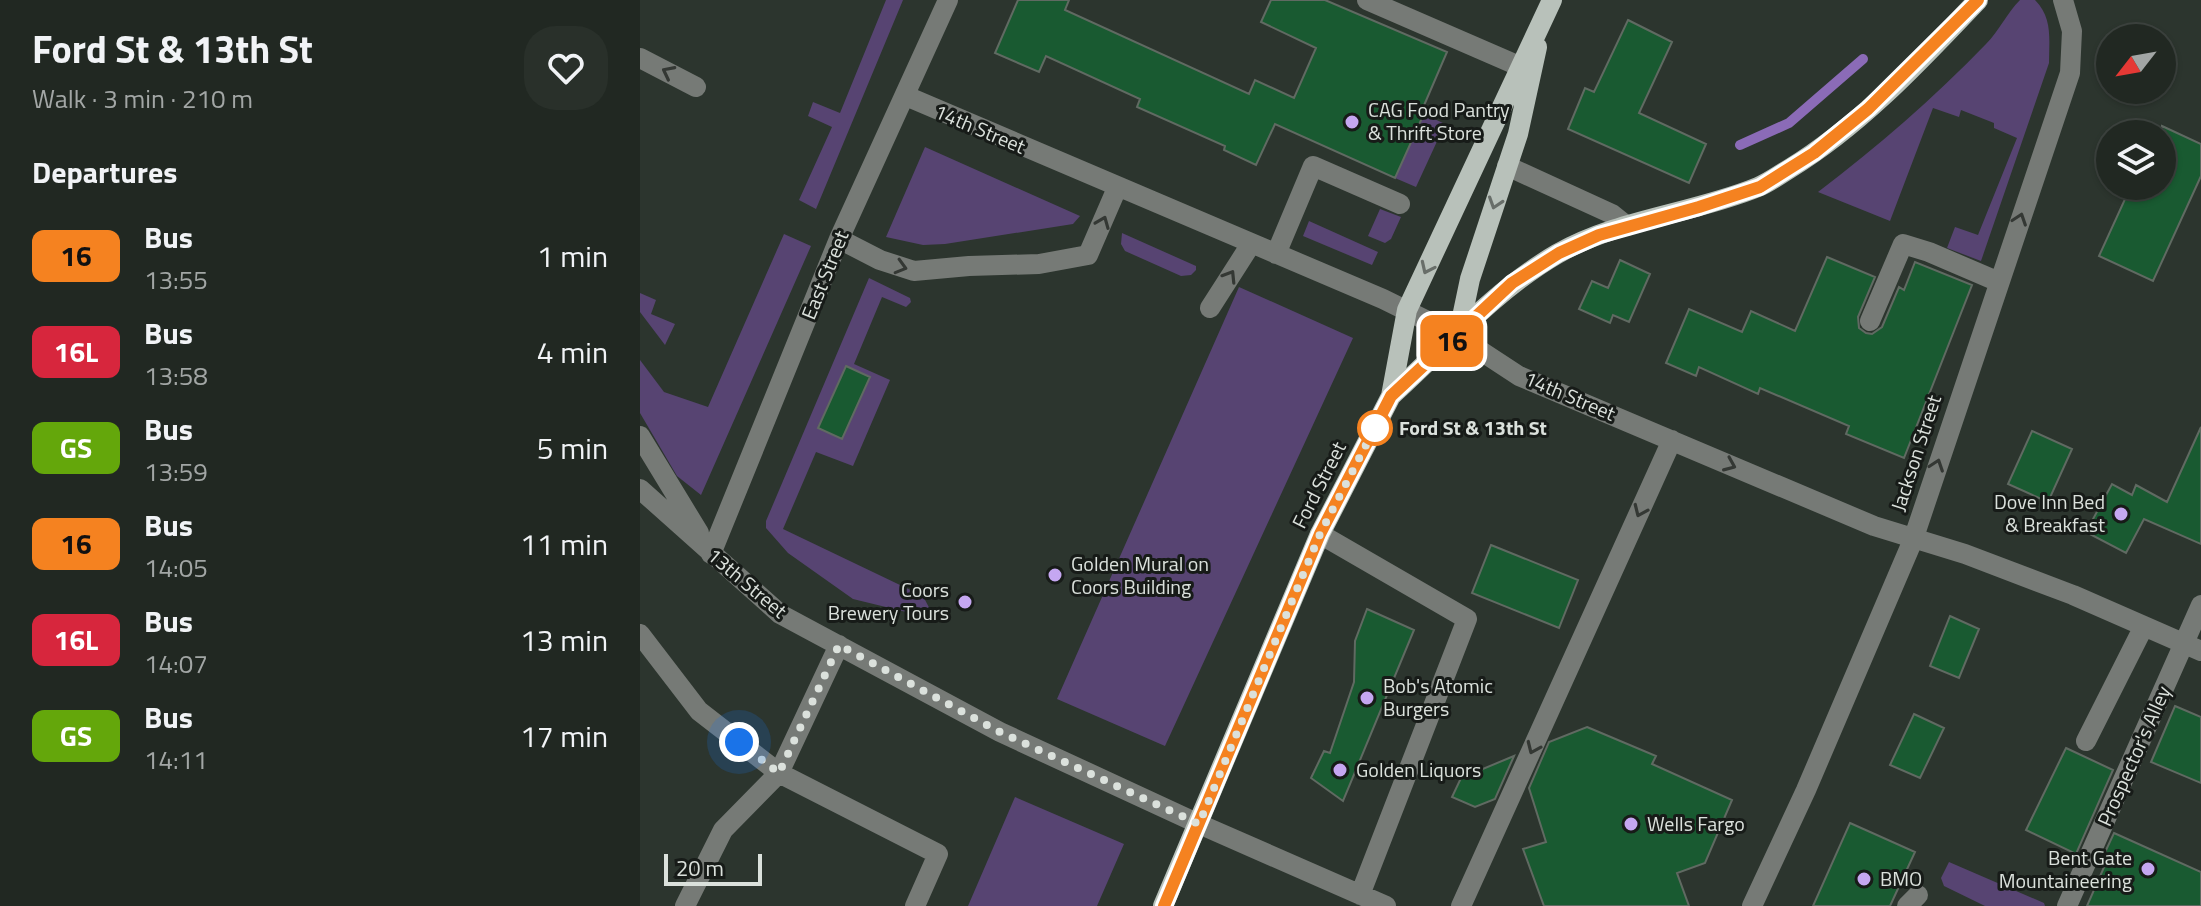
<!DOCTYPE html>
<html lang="en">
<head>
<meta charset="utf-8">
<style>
  body { margin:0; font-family:"Titillium Web",sans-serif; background:#29302a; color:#f1f3f6; height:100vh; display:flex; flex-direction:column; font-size:30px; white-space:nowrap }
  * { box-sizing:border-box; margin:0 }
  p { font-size:26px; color:#a2a6a5 }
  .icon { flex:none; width:44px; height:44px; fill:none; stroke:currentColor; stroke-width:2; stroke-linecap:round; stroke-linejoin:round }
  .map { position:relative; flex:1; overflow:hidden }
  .details { display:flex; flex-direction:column; background:#212822; width:640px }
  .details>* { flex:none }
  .badge { padding:0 16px; border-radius:12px; font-size:28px; line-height:52px }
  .needle { width:52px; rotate:239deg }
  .tools { position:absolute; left:1456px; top:24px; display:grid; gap:16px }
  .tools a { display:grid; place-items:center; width:80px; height:80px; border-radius:50%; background:#212822; box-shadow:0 2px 6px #0004,0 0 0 2px #3e4440; font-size:40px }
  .scale { position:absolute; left:24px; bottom:20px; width:98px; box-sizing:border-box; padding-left:8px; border:4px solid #dbe1dc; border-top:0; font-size:22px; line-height:28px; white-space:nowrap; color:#dbe1dc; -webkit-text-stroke:6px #171b18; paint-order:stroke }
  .you { position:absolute; width:40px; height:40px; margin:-20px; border:6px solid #fff; border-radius:50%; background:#1a73e8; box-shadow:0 0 0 12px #1a73e833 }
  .map>.badge { position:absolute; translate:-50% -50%; box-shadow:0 0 0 4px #fff }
  h2 { padding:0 32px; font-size:30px; line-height:72px }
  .round { display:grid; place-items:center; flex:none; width:84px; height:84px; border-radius:32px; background:#29302a }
  .summary { display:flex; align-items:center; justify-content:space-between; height:136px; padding:0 32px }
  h1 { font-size:38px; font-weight:700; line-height:60px }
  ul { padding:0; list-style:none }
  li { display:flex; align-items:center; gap:24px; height:96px; padding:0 32px }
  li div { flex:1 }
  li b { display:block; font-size:30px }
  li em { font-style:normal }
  li .badge { min-width:88px; font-weight:700; text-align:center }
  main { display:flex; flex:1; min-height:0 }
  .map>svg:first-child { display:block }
</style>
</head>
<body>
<main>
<section class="details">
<div class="summary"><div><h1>Ford St &amp; 13th St</h1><p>Walk · 3 min · 210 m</p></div><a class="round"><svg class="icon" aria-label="heart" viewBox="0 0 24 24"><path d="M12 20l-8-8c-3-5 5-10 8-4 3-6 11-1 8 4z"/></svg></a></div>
<h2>Departures</h2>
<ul>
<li><span class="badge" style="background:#f58220;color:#111">16</span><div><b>Bus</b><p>13:55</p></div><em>1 min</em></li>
<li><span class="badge" style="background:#d7263d;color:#fff">16L</span><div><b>Bus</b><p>13:58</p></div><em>4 min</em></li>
<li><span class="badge" style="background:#64a70b;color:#fff">GS</span><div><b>Bus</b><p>13:59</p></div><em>5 min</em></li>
<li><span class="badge" style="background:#f58220;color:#111">16</span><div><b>Bus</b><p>14:05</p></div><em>11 min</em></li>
<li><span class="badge" style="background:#d7263d;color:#fff">16L</span><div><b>Bus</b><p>14:07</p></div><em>13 min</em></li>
<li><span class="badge" style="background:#64a70b;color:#fff">GS</span><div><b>Bus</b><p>14:11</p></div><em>17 min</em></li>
</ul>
</section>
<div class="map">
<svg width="1561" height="906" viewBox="0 0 1561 906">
  <rect width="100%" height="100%" fill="#2c352e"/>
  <path fill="#574472" d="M246,0H263L176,209L159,200L192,127L168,116L173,102L200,113Z
    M1380,0H1395C1413,18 1409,40 1409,63L1341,261L1307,248L1315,227L1338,235L1377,138L1354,128V123L1321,110L1319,117L1293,108L1250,221L1178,192C1237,147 1294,98 1346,44C1359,31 1367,13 1380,0Z
    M784,114L805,124L776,187L755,178Z
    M285,147L440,216L433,224L305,244L283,245L246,237Z
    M740,209L761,217L751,239L745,243L728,236Z
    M669,221L738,252L732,265L663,236Z
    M482,233L556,266V270L551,275L541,276L485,251L481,244Z
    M144,234L171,246L61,495L37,476L0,413V360L24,392L68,407Z
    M229,278L270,298L271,302L266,307L242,297L214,364L250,380L213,466L176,452L143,529L283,596L295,619L213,599L148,553L126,528V521Z
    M599,287L713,338L525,746L417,699Z
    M0,293L16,300L11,314L35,324L25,345L0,312Z
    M375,797L484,844L457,906H328Z
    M1309,862L1404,903L1405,906H1345L1304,886L1301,878Z"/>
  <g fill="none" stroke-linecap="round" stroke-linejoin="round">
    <path stroke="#8b6bb7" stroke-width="10" d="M1100,145L1149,123L1223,59"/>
  </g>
  <path fill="#195a31" stroke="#606a62" stroke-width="2" d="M378,0H429L425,10L609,94L615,80L654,98L676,48L621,22L631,0H685L807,52L779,117L782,118L755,178L635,124L616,165L584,150L585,146L497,107L500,99L406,56L399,72L355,53Z
    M988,20L1032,42L999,113L1066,144L1049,183L928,129L945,88L954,92Z
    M1522,126L1561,144V176L1513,281L1459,256L1491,186H1522Z
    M1187,257L1235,277L1218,317L1219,328L1226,333L1232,334L1242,327L1259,287L1264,290L1275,262L1332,285L1264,458L1206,434L1209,426L1120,388L1118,394L1059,367L1056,376L1026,363L1049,309L1102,332L1111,311L1155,331Z
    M980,260L1010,274L989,322L973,315L970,323L939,309L952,281L968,288Z
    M206,366L230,377L202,439L178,428Z
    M1561,427V544L1504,519L1486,553L1446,532L1472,484L1492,495L1496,485L1527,502Z
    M1392,431L1432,449L1408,502L1368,484Z
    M851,545L938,580L919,628L832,593Z
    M727,609L774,630L703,801L671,778L684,751L690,753L714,682L715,641Z
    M1310,616L1339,629L1319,678L1290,666Z
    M1535,706L1561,717V783L1511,762Z
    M1274,714L1304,728L1280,778L1250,765Z
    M947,727L1016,756L1012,764L1092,800L1065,863L1037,873L1049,906H904L883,849L906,842L889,788L909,742Z
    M1426,748L1473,770L1436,854L1386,830Z
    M874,756L855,799L835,807L812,797L821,778Z
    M1210,823L1275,852L1250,906H1173Z
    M1474,833L1561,872V906H1447L1465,865L1460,863Z"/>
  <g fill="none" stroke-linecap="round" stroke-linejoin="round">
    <path stroke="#767a76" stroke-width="20" d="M727,0L879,66
      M0,58L56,87
      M266,96L743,299L818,336L879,376L1234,526L1325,554L1433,595L1561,651
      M867,166L972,214L987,226
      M199,239L240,260L274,271L329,266L399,264L448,255L477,188
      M636,254L673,166L760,204
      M570,308L611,244
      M1230,321L1263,244L1289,252L1359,282
      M0,436L59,533
      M0,489L140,614L360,732L559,824L746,906
      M680,534L827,619L720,895
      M71,554L199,239L308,0
      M0,634L59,711L139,773L83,830L45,906
      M199,645L139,773L298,854L275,906
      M1446,741L1504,626
      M821,906L1032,440
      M1112,906L1166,790L1273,540L1430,73L1432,31L1423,0
      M1267,906L1278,895
      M1427,906L1561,605"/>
    <path stroke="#b8c1ba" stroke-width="20" d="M818,336L830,279L878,134L897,47
      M751,396C804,348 855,290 917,254C978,219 1052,214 1118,187C1128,183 1139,175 1149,169C1221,125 1281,60 1338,0
      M523,906L680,534L751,396L767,310L912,0"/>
  </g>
  <defs><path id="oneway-chevron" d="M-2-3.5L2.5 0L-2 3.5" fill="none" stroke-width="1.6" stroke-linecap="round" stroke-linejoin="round" transform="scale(2)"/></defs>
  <g stroke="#343834">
    <use href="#oneway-chevron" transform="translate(28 72) rotate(-153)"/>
    <use href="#oneway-chevron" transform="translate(1380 219) rotate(-71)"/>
    <use href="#oneway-chevron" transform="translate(463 222) rotate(-68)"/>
    <use href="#oneway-chevron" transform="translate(261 267) rotate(16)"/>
    <use href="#oneway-chevron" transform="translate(590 276) rotate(-58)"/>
    <use href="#oneway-chevron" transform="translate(1090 465) rotate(23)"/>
    <use href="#oneway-chevron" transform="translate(1297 465) rotate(-71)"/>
    <use href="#oneway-chevron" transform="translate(1000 511) rotate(114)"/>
    <use href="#oneway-chevron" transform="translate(893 748) rotate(114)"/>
  </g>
  <g stroke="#686e69">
    <use href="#oneway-chevron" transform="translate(855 203) rotate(108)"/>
    <use href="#oneway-chevron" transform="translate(787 268) rotate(115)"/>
  </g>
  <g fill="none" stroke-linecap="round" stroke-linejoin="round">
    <g stroke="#fff" stroke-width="18">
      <path id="line" d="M524,906L680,534L751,396L872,283L919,253L959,235L1059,207L1120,187L1174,153L1228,109L1338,0"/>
    </g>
    <use href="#line" stroke="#f58220" stroke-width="12"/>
    <path stroke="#dbe1dc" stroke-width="8" stroke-dasharray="0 14.4" d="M99,742L139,773L199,645L360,732L559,824L680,534L740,418L735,428"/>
  </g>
  <g fill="#c5a7f1" stroke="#171b18" stroke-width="3">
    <circle cx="712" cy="122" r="8"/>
    <circle cx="1481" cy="514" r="8"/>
    <circle cx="415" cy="575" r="8"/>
    <circle cx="325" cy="602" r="8"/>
    <circle cx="727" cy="698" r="8"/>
    <circle cx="700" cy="770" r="8"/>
    <circle cx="991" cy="824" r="8"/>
    <circle cx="1508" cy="869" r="8"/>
    <circle cx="1224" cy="879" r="8"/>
  </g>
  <circle fill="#fff" stroke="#f58220" stroke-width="4" cx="735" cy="428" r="16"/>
  <g text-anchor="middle" stroke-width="6" stroke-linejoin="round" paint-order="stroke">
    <g font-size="20" fill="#dbe1dc" stroke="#171b18" text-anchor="start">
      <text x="728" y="117">CAG Food Pantry<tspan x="728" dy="23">&amp; Thrift Store</tspan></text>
      <text x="1465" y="509" text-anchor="end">Dove Inn Bed<tspan x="1465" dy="23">&amp; Breakfast</tspan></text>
      <text x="431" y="571">Golden Mural on<tspan x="431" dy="23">Coors Building</tspan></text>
      <text x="309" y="597" text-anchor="end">Coors<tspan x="309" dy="23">Brewery Tours</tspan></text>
      <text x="743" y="693">Bob's Atomic<tspan x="743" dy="23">Burgers</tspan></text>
      <text x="716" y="777">Golden Liquors</text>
      <text x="1007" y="831">Wells Fargo</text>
      <text x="1492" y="865" text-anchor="end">Bent Gate<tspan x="1492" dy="23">Mountaineering</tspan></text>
      <text x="1240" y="886">BMO</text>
    </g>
    <g font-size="20" fill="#dbe1dc" stroke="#171b18">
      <text transform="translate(340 129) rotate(23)" y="7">14th Street</text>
      <text transform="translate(185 275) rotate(-68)" y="7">East Street</text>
      <text transform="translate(930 396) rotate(23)" y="7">14th Street</text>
      <text transform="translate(1276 453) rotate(-72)" y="7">Jackson Street</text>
      <text transform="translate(679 485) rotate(-63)" y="7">Ford Street</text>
      <text transform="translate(107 583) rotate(40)" y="7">13th Street</text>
      <text transform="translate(1494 756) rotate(-66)" y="7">Prospector's Alley</text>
    </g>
    <g font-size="20" font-weight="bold" fill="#dbe1dc" stroke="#171b18" text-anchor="start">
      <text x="759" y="435">Ford St &amp; 13th St</text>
    </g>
  </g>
</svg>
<div class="tools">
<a><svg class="needle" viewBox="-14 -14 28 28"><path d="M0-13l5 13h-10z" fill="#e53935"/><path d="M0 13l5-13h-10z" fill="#a2a6a5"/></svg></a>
<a><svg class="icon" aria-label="layers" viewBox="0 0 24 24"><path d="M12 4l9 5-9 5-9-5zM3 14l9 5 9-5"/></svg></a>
</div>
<div class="scale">20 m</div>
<div class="you" style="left:99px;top:742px"></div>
<b class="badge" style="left:812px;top:341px;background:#f58220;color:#111">16</b>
</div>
</main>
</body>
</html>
